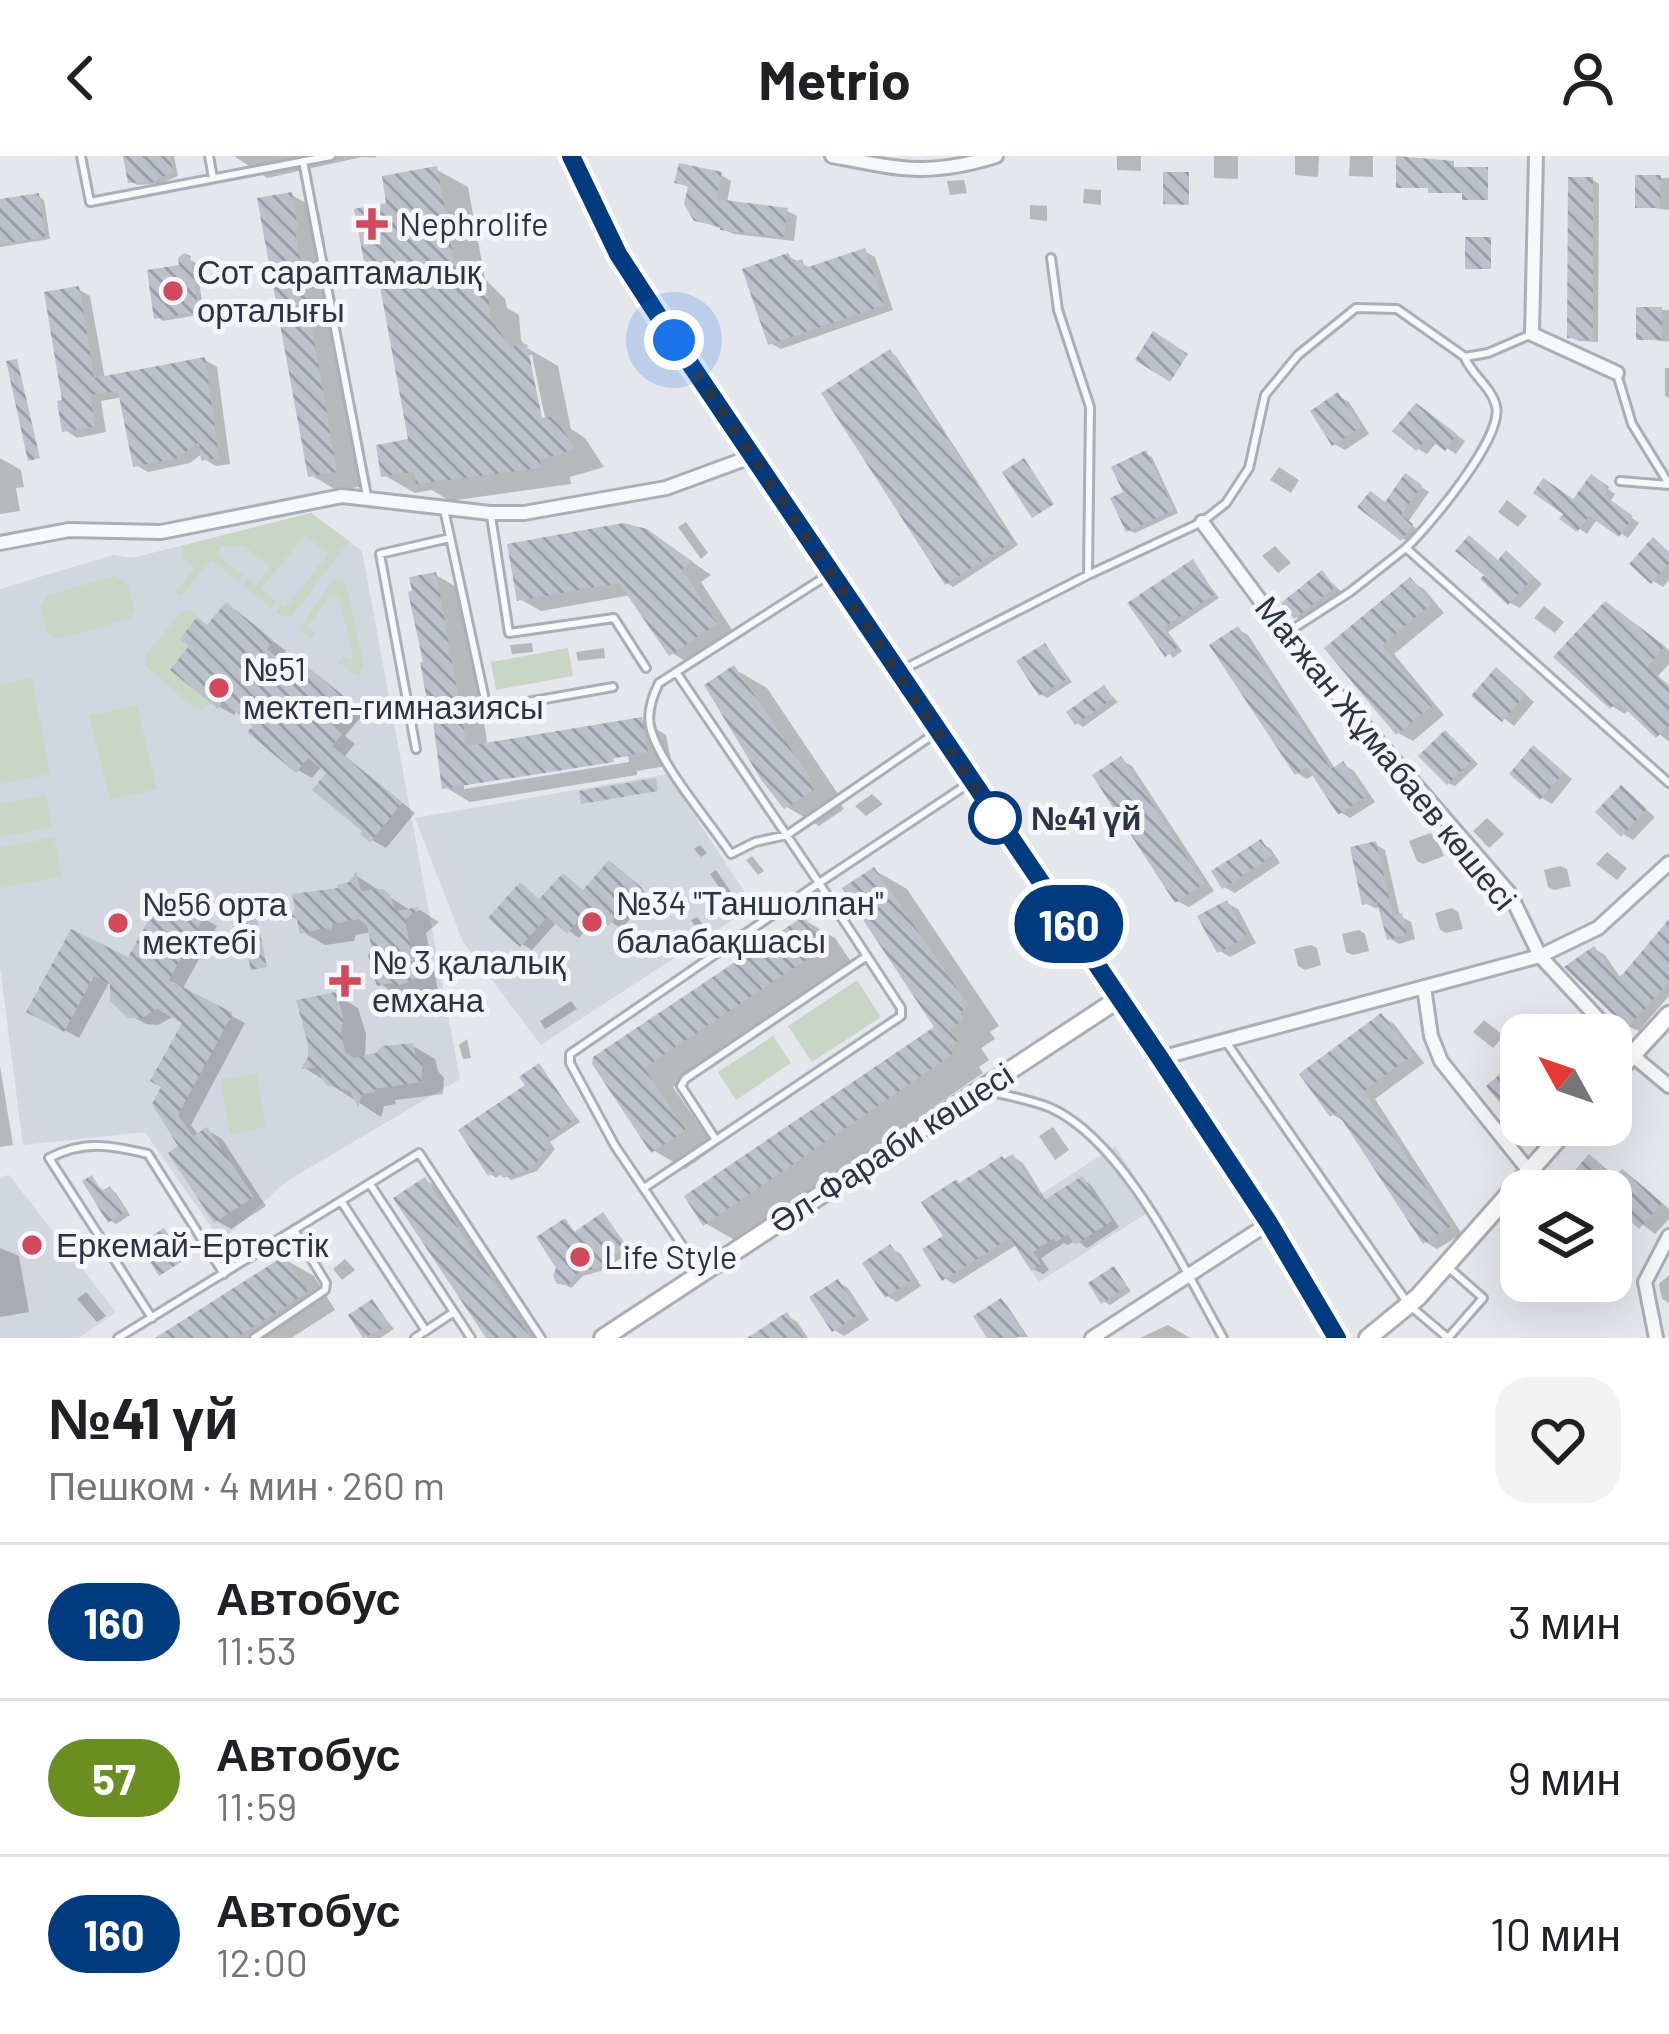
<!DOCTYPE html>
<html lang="ru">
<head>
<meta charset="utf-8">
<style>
  body { margin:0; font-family:Barlow,sans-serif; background:#f2f2f2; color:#202124; height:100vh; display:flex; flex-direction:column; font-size:45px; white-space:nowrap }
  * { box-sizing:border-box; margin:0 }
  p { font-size:39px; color:#757577 }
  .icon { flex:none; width:66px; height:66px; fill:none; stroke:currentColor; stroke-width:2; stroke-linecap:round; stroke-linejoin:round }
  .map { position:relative; height:1182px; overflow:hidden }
  .details { display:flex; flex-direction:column; background:#fff; flex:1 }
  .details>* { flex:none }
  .badge { padding:0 24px; border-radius:39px; font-size:42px; line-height:78px }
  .needle { width:78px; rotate:310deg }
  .fabs { position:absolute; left:1500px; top:858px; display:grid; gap:24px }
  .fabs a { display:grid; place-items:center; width:132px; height:132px; border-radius:24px; background:#fff; box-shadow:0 12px 48px #0002; font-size:60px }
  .you { position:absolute; width:60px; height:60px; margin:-30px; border:9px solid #fff; border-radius:50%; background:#1a73e8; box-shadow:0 0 0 18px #1a73e833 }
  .map>.badge { position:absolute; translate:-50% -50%; box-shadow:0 0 0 6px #fff }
  .round { display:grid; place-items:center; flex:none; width:126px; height:126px; border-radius:36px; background:#f2f2f2 }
  .head { display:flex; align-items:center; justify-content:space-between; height:204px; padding:0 48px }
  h1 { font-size:57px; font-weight:700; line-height:90px }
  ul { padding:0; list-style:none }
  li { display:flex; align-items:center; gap:36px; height:156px; padding:0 48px; border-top:3px solid #e0e0e0 }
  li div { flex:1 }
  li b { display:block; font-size:45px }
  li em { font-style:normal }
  li .badge { min-width:132px; font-weight:700; text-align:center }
  header { display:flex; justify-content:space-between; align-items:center; height:156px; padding:0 48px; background:#fff; font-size:54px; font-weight:700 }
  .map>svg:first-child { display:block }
</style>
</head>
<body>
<header><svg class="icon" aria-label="back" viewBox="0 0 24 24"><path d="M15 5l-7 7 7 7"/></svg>Metrio<svg class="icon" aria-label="person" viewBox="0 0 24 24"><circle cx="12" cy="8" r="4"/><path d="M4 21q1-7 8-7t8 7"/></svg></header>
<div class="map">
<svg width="1669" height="1182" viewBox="0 0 1669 1182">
  <defs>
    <pattern id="building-back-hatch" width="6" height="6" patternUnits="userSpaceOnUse" patternTransform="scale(3)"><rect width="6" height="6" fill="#bbc0ca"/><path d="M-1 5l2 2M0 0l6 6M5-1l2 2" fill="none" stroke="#989da6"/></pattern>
  </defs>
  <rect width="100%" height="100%" fill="#e4e7ec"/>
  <path fill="#d2d6de" d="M311,357L362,395L460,923L287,1025L221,1085L145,976L23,989L0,811V433L113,399L132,402Z
    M667,618L754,750L541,889L463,786L415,662Z
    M1115,990L1155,1052L1039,1126L1000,1065Z
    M9,1019L116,1156L79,1182H0V1021Z"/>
  <path fill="#c9d6c5" d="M311,357L349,385L292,460L285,461L276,456L281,449L285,452L328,398L305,379L261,433L276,446L271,452L243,429L248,423L256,429L270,411L244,390H222L216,398L243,419L238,425L211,404L181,440L175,436L195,412L183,402L181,390Z
    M115,420L127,427L135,453L131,462L59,483L48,478L40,451L48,439Z
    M340,423L346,428L364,509L358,520L338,506L343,500L351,504L353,499L338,441L331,440L307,471L315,478L310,483L299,473L332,425Z
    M182,455H190L197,461L180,483L192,493L170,514L211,547L202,553L193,551L145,509L146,499Z
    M568,492L573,520L496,534L491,506Z
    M32,522L50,618L0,628V528Z
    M137,549L157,633L110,644L89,560Z
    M46,639L52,671L0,681V648Z
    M54,681L62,720L0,732V692Z
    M857,824L881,861L812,906L788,870Z
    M773,880L791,907L736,944L718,916Z
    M256,917L266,971L230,978L220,924Z"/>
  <path fill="#0003" fill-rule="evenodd" d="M126,0H174L178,20L162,27L137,29L131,25Z
    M234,0H375L376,2L362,1L267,22Z
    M1117,0H1141V15L1117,14Z
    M1214,0H1238V23L1214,22Z
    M1295,0H1319L1318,21L1295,19Z
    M1350,0H1373V21L1349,20Z
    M437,14L468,31L485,123L505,143L507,152L519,159L521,184L527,192L558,210L571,273L585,282L604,311L570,321L571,328L450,345L432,334L415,337L384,319L411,285L380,116L367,109L390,49ZM526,199H532L548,276L542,278Z
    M721,19L731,25L727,47L787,55L797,60L794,85L734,78L696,63L690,32L678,25Z
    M1638,22H1669V54L1638,50Z
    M964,24L967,37L950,39L947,25Z
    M1593,24L1599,28L1598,186L1579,185L1572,182Z
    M1084,33L1101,34V49L1083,47Z
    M292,39L319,55L325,88L321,89L363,330L338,335L311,319Z
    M38,40L44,44L50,83L0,91V46Z
    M1030,49L1047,50V65L1030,63Z
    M864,95L875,101L893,154L781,193L770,187L788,100L812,113Z
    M184,101L196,107L204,158L163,165L157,161L183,112Z
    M78,133L90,140L105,223L205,204L217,211L230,308L216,310L204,303L203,297L190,307L148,316L136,309L123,241L101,245L106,276L77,282L65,274Z
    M1639,154H1669V186L1639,182Z
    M890,196L896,200L1018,389L953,431L947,427Z
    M1665,212H1669V242L1665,240Z
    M1338,240L1349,246L1369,278L1345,294L1334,288Z
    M1426,256L1465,285L1456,298L1437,286L1427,298L1418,293Z
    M1146,298L1152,301L1178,357L1135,377L1128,374L1127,338Z
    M0,302L21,314L24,331L16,332L20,355L0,358Z
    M1279,311L1299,324L1291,337L1270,324Z
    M1406,321L1429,336L1408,366L1420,375L1411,387L1402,382L1387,349Z
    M1600,327L1615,338L1610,346L1639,367L1628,382L1598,362L1587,378L1564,362L1575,347Z
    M1507,344L1527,360L1518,371L1498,356Z
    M686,366L708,397L701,403L678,371Z
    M1654,385L1669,396V424L1663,431L1653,425Z
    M668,389L711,419L701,426L736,480L692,509L672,497L631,439L541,455L520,443Z
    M1275,390L1291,407L1278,417L1262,400Z
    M1516,404L1542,428L1520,452L1510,447L1488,419L1499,406Z
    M1193,407L1219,442L1168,476L1182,495L1173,502L1131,448Z
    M1322,418L1344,438L1306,467L1296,461Z
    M436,419L460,433L488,590L641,564L666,579L672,609L637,615V619L470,646L445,631L435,551ZM628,600L629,606L464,633V627Z
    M1410,425L1424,433L1444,457L1394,498L1444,559L1413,585L1398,577L1329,493Z
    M227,450L286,495L280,503L298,518L305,511L319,520L364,557L345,580L355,588L345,600L415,657L386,692L372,684L322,610L312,622L298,614L237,554L234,559L220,551L174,514Z
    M1544,450L1564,466L1555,477L1534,462Z
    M1619,456L1669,494V508L1658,520L1669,529V586L1629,553L1625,558L1612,550Z
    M1238,473L1248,479L1336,614L1344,609L1354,615L1375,646L1350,662L1340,656L1315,618L1307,623L1297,617Z
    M532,487L533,496L512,498L510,489Z
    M1045,490L1072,526L1047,542L1041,538Z
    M604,492L605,502L578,505L576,496Z
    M734,513L767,532L840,641L837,643L844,653L819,670L787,651Z
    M1506,521L1534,546L1514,570L1476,540Z
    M1104,532L1118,546L1083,571L1077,567Z
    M1452,581L1478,608L1455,630L1448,627Z
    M1544,599L1572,623L1552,648L1542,642Z
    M1121,604L1132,610L1214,735L1189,751L1177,745Z
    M1622,633L1655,661L1633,684L1623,678Z
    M872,638L883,648L866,660L855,650Z
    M1487,662L1504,678L1489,692L1473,675Z
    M1430,677L1436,680L1444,700L1423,708L1417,705L1409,685Z
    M1261,687L1271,693L1280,707L1235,737L1224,731Z
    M1375,688L1385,694L1400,760L1411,766L1415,783L1399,788L1389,782L1381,751L1375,752L1365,747Z
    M700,689L707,697L701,701L694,693Z
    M1607,696L1627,712L1617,724L1596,708Z
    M752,700L764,715L758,719L746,704Z
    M610,707L650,740L621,773L600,757L579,782L557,766L532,794L522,788L541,745L585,736Z
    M1560,710L1567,713L1571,730L1554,734L1548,731L1544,714Z
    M716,714L738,746L732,750L710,718Z
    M874,714L907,733L999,870L990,876L995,883L981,892L989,904L979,911L983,917L738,1086L705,1067L939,872Z
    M357,720L413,756L420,754L439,766L426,777L438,834L422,841L415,838L402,841L380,828L371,776L356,779L354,785L325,789L303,776Z
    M165,741L217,770L182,834L245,867L191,969L199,980L207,974L222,983L266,1050L231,1073L217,1065L183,991L156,948L185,866L174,860L158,869L146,868L130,859L113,819L79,882L30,855L73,777L129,805Z
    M1227,747L1238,753L1256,787L1230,801L1220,795Z
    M1452,752L1458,756L1463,773L1446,777L1440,774L1435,757Z
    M697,761L703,769L697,773L691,764Z
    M804,764L835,782L854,810L673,931L715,992L685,1013L653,994L595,908Z
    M1669,767V840L1639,875L1628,870L1595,793L1605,799L1622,824Z
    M1359,774L1365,778L1369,795L1353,799L1346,796L1342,778Z
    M1311,789L1317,792L1321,809L1305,814L1298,810L1294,793Z
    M335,839L358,852L366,878L365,902L413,890L435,903L438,915L444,922L443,938L395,944L396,948L384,950L381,961L305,912Z
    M571,845L577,853L545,873L540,865Z
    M1382,860L1394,868L1424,907L1375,943L1462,1078L1437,1093L1425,1086L1345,966L1332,958Z
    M1484,864L1504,880L1493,892L1473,876Z
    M1566,866L1572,869L1583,879H1553Z
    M467,883L471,902L463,903L459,889Z
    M0,910L13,989L0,991Z
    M539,911L580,966L550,986L555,993L537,1015L511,1024L503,1017L496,1022L490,1018Z
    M1508,916L1521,928V944L1511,952L1505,949Z
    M1053,971L1069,994L1055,1004L1039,980Z
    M1013,1001L1023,1007L1047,1046L1082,1023L1091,1029L1119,1071L1087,1092L1076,1084L1068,1089L1064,1087L1041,1102L1049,1114L1043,1118L1033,1113L1018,1088L954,1128L944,1122L947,1081L962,1029Z
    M1590,1002L1618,1022L1623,1016L1637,1025L1669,1053V1063L1655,1078L1613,1046L1611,1048V1035H1561Z
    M92,1023L104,1036L110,1033L116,1037L130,1059L116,1068L110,1064Z
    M425,1024L456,1042L547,1182H489Z
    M603,1059L631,1095L604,1114L583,1120L571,1132L558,1125L565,1066L576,1077Z
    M0,1092L19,1100L29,1156L0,1161Z
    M890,1092L901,1098L921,1130L897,1146L887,1140Z
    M284,1103L314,1120L335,1154L291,1182H160Z
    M345,1103L355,1114L342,1124L333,1113Z
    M1114,1114L1131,1135L1110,1149L1103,1145Z
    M1669,1119V1147L1662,1143L1659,1128Z
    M838,1126L848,1132L869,1164L844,1180L834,1174Z
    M86,1136L106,1160L97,1166L77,1143Z
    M1001,1145L1007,1149L1028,1181L990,1182Z
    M372,1146L394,1173L380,1182H367L352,1160Z
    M787,1160L797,1166L808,1182H766Z
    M1168,1169L1190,1182H1140Z"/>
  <path fill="url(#building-back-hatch)" d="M123,0H170L173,18L159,21L155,26L128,27Z
    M1396,0L1454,5V11H1488V44H1462V37H1428V32H1396Z
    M679,7L722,16L716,43L788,52L784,81L720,74L721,71L694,65L684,48L688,30L674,27Z
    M437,10L454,103L475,122L479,139L488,138L491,164L511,191L527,188L542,262L554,260L575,293L540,304L541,312L416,328L414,316L381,321L376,289L408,283L376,109L365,111L354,53L386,47L382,20Z
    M1163,16H1189V49L1163,48Z
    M1635,19H1661L1660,52H1635Z
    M1568,21H1593V184L1567,182Z
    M292,36L298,73L295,74L337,316L308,321L257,42Z
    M39,37L45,81L0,88V43Z
    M1465,81H1491V113H1465Z
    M865,92L884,149L768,189L742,113L788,97L794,106L802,103L805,112Z
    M184,97L190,100L199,156L154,163L147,114L179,109L178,102Z
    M79,130L94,222L205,201L219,302L201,305L199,286L177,302L133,311L118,235L90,239L95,270L62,276L57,245L62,244L44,136Z
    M1636,151H1662V184H1636Z
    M1153,175L1188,198L1170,226L1135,204Z
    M890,193L1013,385L945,429L821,237Z
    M17,203L40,302L28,305L6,205Z
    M1338,236L1361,271L1332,290L1310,255Z
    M1416,247L1457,278L1445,295L1427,282L1416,295L1392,275Z
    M1146,294L1174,354L1126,376L1110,342L1123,336L1111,311Z
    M1024,302L1054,348L1032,362L1002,316Z
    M1405,317L1422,329L1401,359L1413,368L1401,385L1357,351L1370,335L1385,346Z
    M1591,318L1609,331L1604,339L1633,360L1619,381L1589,360L1577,376L1559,363L1563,358L1533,337L1543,322L1573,343Z
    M623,367L647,373L693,406L682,413L717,468L669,500L619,427L517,445L507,388Z
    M1469,379L1498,404L1506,394L1534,421L1508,449L1480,423L1484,419L1455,395Z
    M1653,381L1669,396V407L1651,428L1629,408Z
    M1193,403L1215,438L1164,471L1178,491L1165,501L1127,447Z
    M1322,414L1335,431L1294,463L1281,447Z
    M436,416L467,590L642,561L648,596L613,602L614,606L442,633L431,550H428L420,506H423L408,436L412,435L409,421Z
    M1410,421L1432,447L1382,489L1432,550L1396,579L1324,492Z
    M1605,445L1665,490L1647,511L1669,530V569L1656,582L1617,545L1610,553L1553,501Z
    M226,446L273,484L267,493L296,517L304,508L352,547L333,570L342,578L332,590L402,647L370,687L360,678L362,675L312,634L326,617L308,602L296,617L247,576L253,570L223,546L218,553L170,514L189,490L180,483L197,461L207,469Z
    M1238,470L1331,613L1343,605L1366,640L1338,659L1307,611L1295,619L1209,489Z
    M1045,487L1068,522L1039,540L1016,505Z
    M734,509L810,621L807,623L814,634L784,653L762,625L704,529Z
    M1496,511L1526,538L1502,566L1471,540Z
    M1104,529L1113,542L1075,569L1066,556Z
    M1445,574L1473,603L1447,629L1418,600Z
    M1533,589L1564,616L1540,644L1509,618Z
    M1121,600L1204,728L1175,747L1092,619Z
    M656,622L658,635L581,648L579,635Z
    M1621,629L1647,653L1621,681L1595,656Z
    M1261,683L1272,700L1222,733L1211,715Z
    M1376,685L1393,760L1402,757L1407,779L1387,784L1377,746L1362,749L1350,691Z
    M609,704L642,732L609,769L589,752L567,778L547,761L520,791L488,762L520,726L539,743L563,717L583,734Z
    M874,711L969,850L959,857L964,863L950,873L958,885L948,891L953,898L703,1070L684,1040L934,871L842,732Z
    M356,716L361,735L383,733L390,739L396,755L420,751L405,764L417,822L398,830L391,827L377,830L368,799L372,793L367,770L359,763L333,768L331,775L326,772L300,778L297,763L290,760L295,752L292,738L338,732L337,729L349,726Z
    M164,737L205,759L169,824L233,857L178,959L193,980L207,971L254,1041L214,1067L168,997L178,990L152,948L161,931L150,925L182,867L157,853L142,862H128L110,845V828L94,820L64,876L26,856L71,773L128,801Z
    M1227,744L1247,781L1217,797L1197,760Z
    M804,760L825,791L644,912L686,974L651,997L592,908L593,901Z
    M257,763L267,811L251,814L240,766Z
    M1669,763V826L1627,872L1564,811L1594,790L1616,821L1622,819Z
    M336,836L344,864L341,874L345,896L354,902L376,897L382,890L413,887L416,900L423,906L421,926L374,933L375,936L362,938L358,951L350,935L326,929L316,911L301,913L308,901V888L296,844Z
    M1381,857L1413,899L1364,935L1451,1070L1423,1088L1337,956L1330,961L1299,918Z
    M539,907L576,962L546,982L550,989L530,1013L503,1022L497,1014L488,1020L458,974L525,929L519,921Z
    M1507,912L1521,928V936L1503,951L1486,930Z
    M1013,998L1043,1045L1082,1020L1112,1065L1075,1089L1068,1078L1056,1086L1054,1082L1033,1096L1041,1108L1031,1115L1010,1082L942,1125L922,1093L943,1080L921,1046L957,1023L959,1027L1002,1000L1004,1003Z
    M1589,998L1615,1021L1622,1013L1662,1047L1639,1073L1611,1048V1035H1557Z
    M92,1019L101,1035L110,1030L126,1055L108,1067L82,1025Z
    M425,1021L518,1163L531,1182H486L393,1042Z
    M603,1056L627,1091L597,1112L577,1118L569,1129L557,1128L553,1120L556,1112L536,1081L565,1062L574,1076Z
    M164,1072L184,1104L159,1120L139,1088Z
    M890,1088L913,1123L885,1142L862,1107Z
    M284,1100L308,1136L278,1155L236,1182H155Z
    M1114,1110L1127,1130L1101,1148L1088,1127Z
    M838,1123L860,1158L832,1176L809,1141Z
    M1001,1142L1024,1177L1016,1182H987L973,1160Z
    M372,1143L390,1169L363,1182L348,1159Z
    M787,1156L803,1182H747Z"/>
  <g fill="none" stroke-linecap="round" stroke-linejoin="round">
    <g stroke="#a9aeb7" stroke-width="12">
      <path id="lane" d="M81,0L90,46L331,0
        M209,0L213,22
        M303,5L367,340
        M1051,102L1058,154L1090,251L1088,419
        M1617,218L1632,268L1669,328
        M1620,325L1669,329
        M444,353L487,553L613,531
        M491,360L509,477L614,462L646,512
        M1406,392C1429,370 1504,281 1496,250C1492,232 1472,219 1465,202
        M828,419L659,527C652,541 646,558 651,574C662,611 709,665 731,698L755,686L787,679L937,576
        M1288,476L1350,436L1406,392L1669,627
        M900,515L1088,419L1202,366L1226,347L1249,312L1265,239L1298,199L1356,152L1397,153L1465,201L1488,197L1532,178
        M676,516L819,727L570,898V907L615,990L699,1114
        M416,593L380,398L450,382
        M1224,883L1409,1149L1448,1182L1483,1142L1449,1112
        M988,935C1008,940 1032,944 1051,952C1125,986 1184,1113 1223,1182
        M716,984L901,860V852L819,727L968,628
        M370,1028L471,1182
        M644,1032L716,984L681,930L685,923L867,800
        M341,1045L426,1175
        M152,1162L49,1002C85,984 110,989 148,998L224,1118
        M118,1182L419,997L541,1182
        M254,1182L325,1134L326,1127L294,1074
        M415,1182L454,1156"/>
    </g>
    <g stroke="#a9aeb7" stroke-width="18">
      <path id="street" d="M832,0C899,13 929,21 996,0
        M1536,0L1532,178L1617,217
        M1202,366L1285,478L1510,738L1540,800L1632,899L1669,930
        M0,387L69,374L161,376L342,340L490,357H524L666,332L753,300
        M1424,831L1431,880L1441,905L1529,1015
        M1160,902L1540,800L1598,772L1669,707
        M1092,1182L1269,1067
        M1656,1182L1645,1126L1669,1080"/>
    </g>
    <g stroke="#a9aeb7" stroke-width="22">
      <path id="secondary" d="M571,0L618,98L674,185L1160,902L1269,1067L1337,1182
        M1611,922L1669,859
        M603,1182L1120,842
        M1368,1182L1418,1141L1570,969"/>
    </g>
    <use href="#lane" stroke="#f7f8fa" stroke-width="6"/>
    <use href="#street" stroke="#f7f8fa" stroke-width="12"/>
    <use href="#secondary" stroke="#fff" stroke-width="16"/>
  </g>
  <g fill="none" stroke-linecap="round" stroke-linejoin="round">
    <g stroke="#fff" stroke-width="27">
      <path id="line" d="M571,0L618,98L674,184L1160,902L1269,1067L1337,1182"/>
    </g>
    <use href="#line" stroke="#003b80" stroke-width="18"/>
    <path stroke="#2b3445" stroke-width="12" stroke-dasharray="0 21.6" d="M674,184L995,662"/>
  </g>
  <g fill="#d1495b" stroke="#f4f6f9" stroke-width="4.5">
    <path d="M366 50h12v12h12v12h-12v12h-12v-12h-12v-12h12z"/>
    <circle cx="173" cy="135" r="12"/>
    <circle cx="219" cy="532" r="12"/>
    <circle cx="592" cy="766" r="12"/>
    <circle cx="118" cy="767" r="12"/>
    <path d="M339 807h12v12h12v12h-12v12h-12v-12h-12v-12h12z"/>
    <circle cx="32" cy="1089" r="12"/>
    <circle cx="580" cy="1101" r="12"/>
  </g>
  <circle fill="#fff" stroke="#003b80" stroke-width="6" cx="995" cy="662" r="24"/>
  <g text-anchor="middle" stroke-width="10" stroke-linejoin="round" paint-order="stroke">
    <g font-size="33" fill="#2b3445" stroke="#f4f6f9" text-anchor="start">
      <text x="399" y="80">Nephrolife</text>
      <text x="197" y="128">Сот сараптамалық<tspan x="197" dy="38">орталығы</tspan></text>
      <text x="243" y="525">№51<tspan x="243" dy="38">мектеп-гимназиясы</tspan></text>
      <text x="616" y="759">№34 "Таншолпан"<tspan x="616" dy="38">балабақшасы</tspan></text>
      <text x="142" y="760">№56 орта<tspan x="142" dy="38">мектебі</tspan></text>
      <text x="372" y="818">№ 3 қалалық<tspan x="372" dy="38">емхана</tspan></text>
      <text x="56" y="1101">Еркемай-Ертөстік</text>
      <text x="604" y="1113">Life Style</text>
    </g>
    <g font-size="33" fill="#2b3445" stroke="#f4f6f9">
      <text transform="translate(1386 597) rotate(51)" y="12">Мағжан Жұмабаев көшесі</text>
      <text transform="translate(891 992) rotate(-33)" y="12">Әл-Фараби көшесі</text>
    </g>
    <g font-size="33" font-weight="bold" fill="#2b3445" stroke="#f4f6f9" text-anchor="start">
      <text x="1031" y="674">№41 үй</text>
    </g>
  </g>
</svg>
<div class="fabs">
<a><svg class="needle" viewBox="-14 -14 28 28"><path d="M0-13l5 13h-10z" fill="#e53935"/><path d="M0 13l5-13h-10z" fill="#757577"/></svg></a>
<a><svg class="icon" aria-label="layers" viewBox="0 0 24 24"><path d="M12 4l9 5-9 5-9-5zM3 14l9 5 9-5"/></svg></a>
</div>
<div class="you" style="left:674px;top:184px"></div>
<b class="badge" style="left:1069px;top:768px;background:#003b80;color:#fff">160</b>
</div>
<section class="details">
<div class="head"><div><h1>№41 үй</h1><p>Пешком · 4 мин · 260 m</p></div><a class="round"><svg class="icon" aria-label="heart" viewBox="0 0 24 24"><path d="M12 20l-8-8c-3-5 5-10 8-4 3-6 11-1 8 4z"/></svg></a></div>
<ul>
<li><span class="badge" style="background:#003b80;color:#fff">160</span><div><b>Автобус</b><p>11:53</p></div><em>3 мин</em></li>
<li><span class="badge" style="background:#6b8e23;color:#fff">57</span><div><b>Автобус</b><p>11:59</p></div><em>9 мин</em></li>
<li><span class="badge" style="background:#003b80;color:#fff">160</span><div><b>Автобус</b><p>12:00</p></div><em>10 мин</em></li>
</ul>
</section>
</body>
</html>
